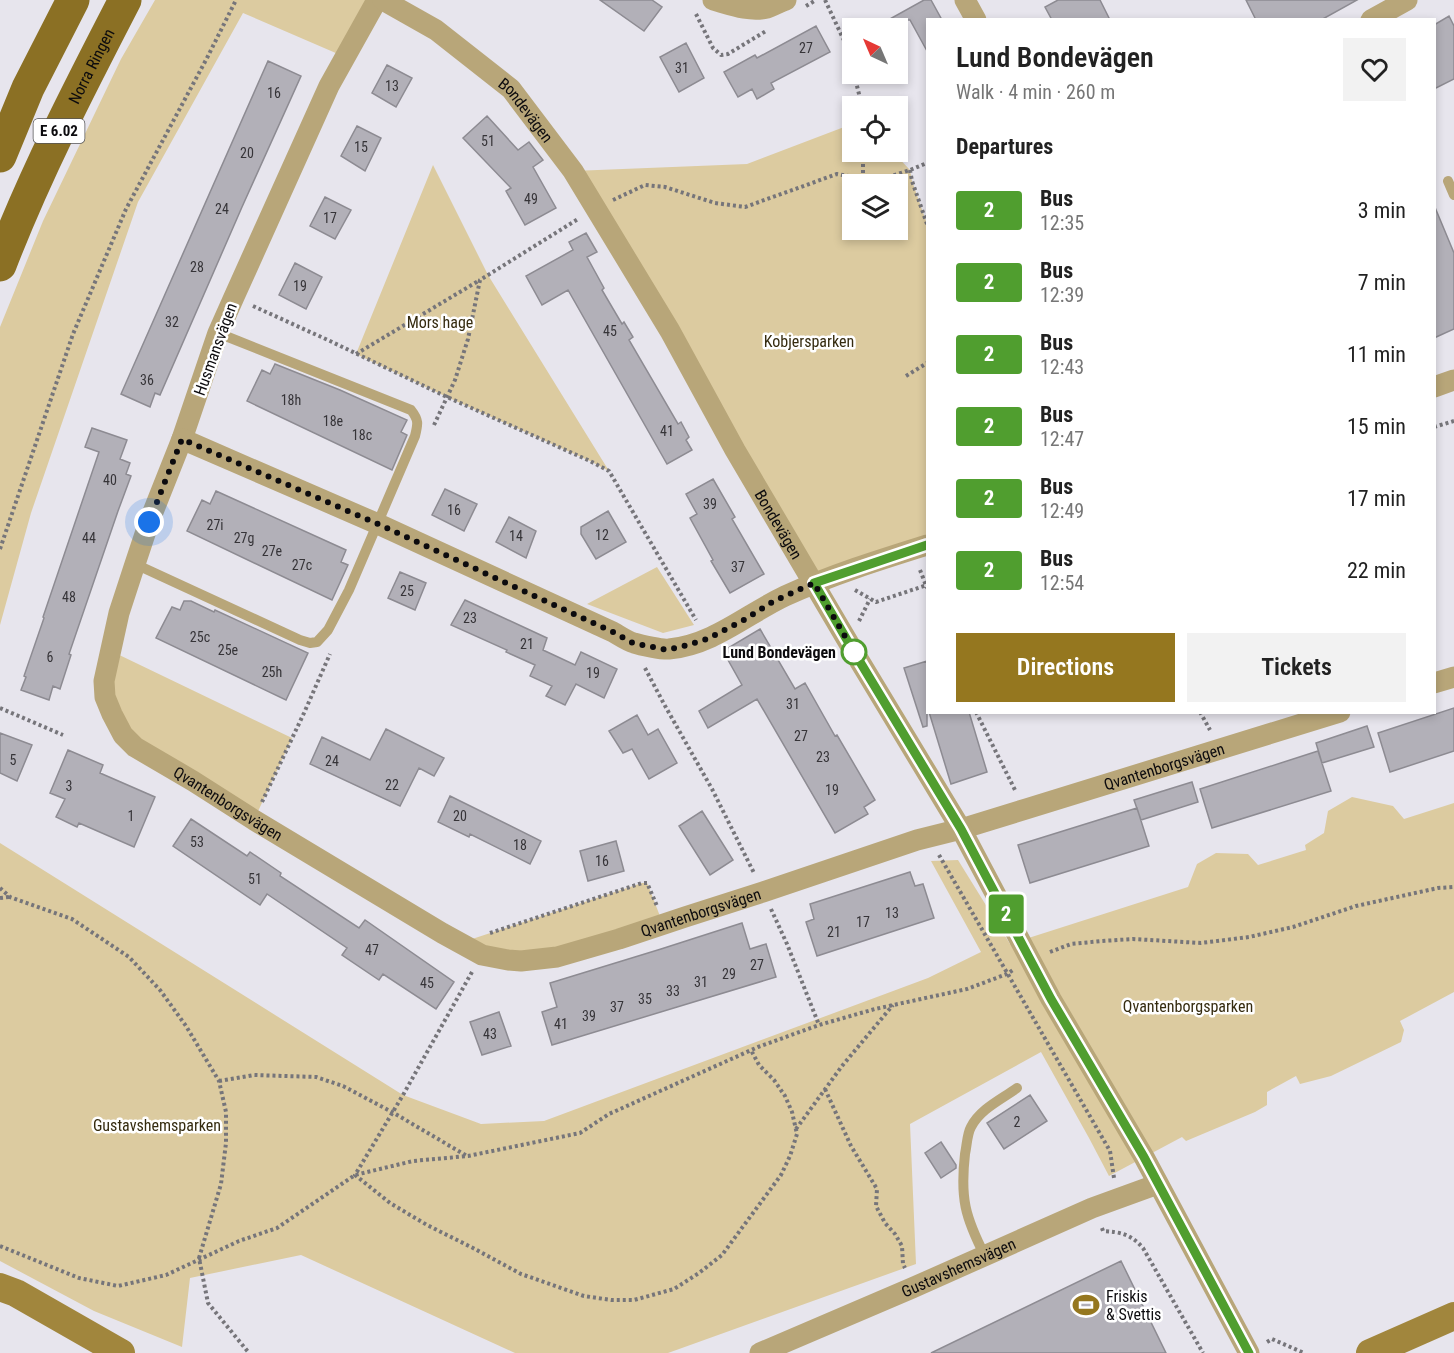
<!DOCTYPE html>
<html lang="en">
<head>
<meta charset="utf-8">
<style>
  body { margin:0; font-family:"Roboto Condensed",sans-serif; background:#f2f2f2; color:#222; height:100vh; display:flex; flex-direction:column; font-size:22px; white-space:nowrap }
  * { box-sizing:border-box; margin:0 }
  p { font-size:20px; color:#767676 }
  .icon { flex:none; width:33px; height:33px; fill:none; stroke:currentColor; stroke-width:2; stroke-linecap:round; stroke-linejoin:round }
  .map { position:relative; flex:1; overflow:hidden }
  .panel { position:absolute; left:926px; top:18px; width:510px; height:696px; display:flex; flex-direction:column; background:#fff; border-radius:0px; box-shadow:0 3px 9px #0003 }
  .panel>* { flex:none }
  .badge { padding:0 12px; border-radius:4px; font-size:21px; line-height:39px }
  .needle { width:39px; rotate:316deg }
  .fabs { position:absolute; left:842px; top:18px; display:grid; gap:12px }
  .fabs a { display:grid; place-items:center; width:66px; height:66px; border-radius:0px; background:#fff; box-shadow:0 3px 9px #0003; font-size:30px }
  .you { position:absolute; width:30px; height:30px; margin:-15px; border:4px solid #fff; border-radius:50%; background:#1a73e8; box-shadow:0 0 0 9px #1a73e833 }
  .map>.badge { position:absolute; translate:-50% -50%; box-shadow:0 0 0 3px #fff }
  h2 { padding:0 30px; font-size:22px; line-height:54px }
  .round { display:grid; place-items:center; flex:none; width:63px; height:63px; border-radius:0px; background:#f2f2f2 }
  .summary { display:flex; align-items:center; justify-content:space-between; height:102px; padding:0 30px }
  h1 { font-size:28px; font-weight:600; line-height:45px }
  .action { display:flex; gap:12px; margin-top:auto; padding:12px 30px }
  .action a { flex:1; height:69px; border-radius:0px; background:#95771f; color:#fff; font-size:24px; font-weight:600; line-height:69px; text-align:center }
  .action a+a { background:#f2f2f2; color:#222 }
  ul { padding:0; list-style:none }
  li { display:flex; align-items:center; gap:18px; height:72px; padding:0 30px }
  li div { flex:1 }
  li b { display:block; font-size:22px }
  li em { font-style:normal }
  li .badge { min-width:66px; font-weight:700; text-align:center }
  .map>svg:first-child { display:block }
</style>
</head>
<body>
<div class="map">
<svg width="1454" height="1353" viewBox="0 0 1454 1353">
  <rect width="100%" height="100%" fill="#e7e5ed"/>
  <path fill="#dccba0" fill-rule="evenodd" d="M155,0H377L345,57L243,13L138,202L31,513L0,625V327L43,221L121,59Z
    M852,124V152H893L910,170L912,181L927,224V545L814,583L573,171L747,164ZM852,184H897V230H852Z
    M433,165L488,275L609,471L590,461L447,397L356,354Z
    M657,567L694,625L663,633L587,604Z
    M111,651L292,738L254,820L135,747L104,681Z
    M1352,797L1393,806L1404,819L1454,803V992L1400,1021L1404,1030L1401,1042L1331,1076L1300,1084L1296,1076L1267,1092V1105L1255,1112L1186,1141L1182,1137L1109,1176L1089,1138L1041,1052L910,1124L916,1264L668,1353H515L301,1255L190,1278L182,1347L94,1311L0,1261V843L403,1095L481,1124L544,1121L928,978L981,952L931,861L958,860L1010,944L1188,887L1197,864L1216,853L1248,854L1258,865L1306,850L1305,845L1324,833L1328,811Z
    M642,883H647L648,885L663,924L557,957L460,943Z"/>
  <path fill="#b2b0b8" stroke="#8d8b92" stroke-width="1.5" d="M600,0H652L662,7L644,31Z
    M924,0H931L942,20H927V51L910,20H888Z
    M1058,0H1100L1110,20H1052L1045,7Z
    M1246,0H1357L1321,20H1256Z
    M1449,16L1454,26V79L1434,89V25Z
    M816,26L830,52L771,83L774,89L757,99L752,89L738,97L724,72L755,55L757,58Z
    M686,43L704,78L679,92L660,57Z
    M268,61L301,76L242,207L160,395L155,393L150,407L121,394Z
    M387,65L412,78L396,107L372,93Z
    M487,116L518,150L529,142L543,160L533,167L556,208L525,225L506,191L511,188L463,138Z
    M357,126L381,138L365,171L341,156Z
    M325,197L351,210L335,239L310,226Z
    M1434,205L1454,253V329L1434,338Z
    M586,233L597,252L587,257L604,288L602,290L622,324L624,322L633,337L629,340L678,424L681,422L689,437L686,440L692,450L667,464L568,290L542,305L526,276L573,250L569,242Z
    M295,263L322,277L306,309L279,295Z
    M275,364L340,390L407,420L401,432L407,435L392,470L247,401L262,370L270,374Z
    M92,428L127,440L120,459L130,463L126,474L131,476L118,511L69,654L71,655L60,689L53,686L49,700L21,690L26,677L24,676L44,618L43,617L99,452L85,447Z
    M713,479L735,517L732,519L764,574L730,593L711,561L713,560L690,518L697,514L686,494Z
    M445,489L477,504L464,531L432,515Z
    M216,491L346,550L341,562L348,565L332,600L187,531L202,500L210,504Z
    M608,511L626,542L596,559L581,534V527Z
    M509,517L536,531L526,558L496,542Z
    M400,572L426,583L415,610L388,598Z
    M465,600L547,638L543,650L575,665L581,652L617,669L604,698L576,684L565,705L546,696L552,686L530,676L535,665L506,652L507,650L451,625Z
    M184,601H191L214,612L215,610L308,653L286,700L156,638L172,607L180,610Z
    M760,629L795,689L805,683L835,736L837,735L875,800L864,807L868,814L835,833L757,699L708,728L699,711L742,685L723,651Z
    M927,661V726L923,727L904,668Z
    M1454,708V751L1390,772L1378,733Z
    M929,712H969L987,772L951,784Z
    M637,715L648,735L658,729L677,763L649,779L632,749L623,753L609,731Z
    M1367,726L1374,747L1322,763L1316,743Z
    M386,729L444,758L434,776L419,768L400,806L310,764L322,737L370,760Z
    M0,733L32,745L17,781L0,773Z
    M68,750L103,765L100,773L155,797L134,847L79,823L77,827L56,817L65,799L50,793Z
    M1318,751L1331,791L1212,828L1200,789Z
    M1192,782L1198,802L1141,820L1134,800Z
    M450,796L541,841L530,864L470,834L469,837L438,822Z
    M1137,808L1149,846L1030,883L1018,845Z
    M702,811L733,860L710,875L679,826Z
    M191,819L247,856L250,852L281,873L280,876L359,928L365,920L454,982L436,1009L383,974L379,980L342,955L347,948L267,894L260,905L173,846Z
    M616,841L624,871L588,881L580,851Z
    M910,872L915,886L923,884L934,918L817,956L806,922L814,919L810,904Z
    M742,923L750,949L766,944L776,977L552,1045L542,1012L557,1007L550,983L661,949Z
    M499,1012L511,1046L482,1055L470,1022Z
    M1030,1095L1047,1121L1004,1149L987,1123Z
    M941,1142L956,1165V1168L941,1178L925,1153Z
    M1121,1261L1166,1353H931Z"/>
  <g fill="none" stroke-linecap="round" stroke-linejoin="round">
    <path stroke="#76757a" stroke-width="4" stroke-dasharray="3 3" stroke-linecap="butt" d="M825,0L848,49L852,65
      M806,6L816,0
      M696,14L713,48L721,55L728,54L766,31
      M854,74L862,106
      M910,170L912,181L927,224
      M863,179V152
      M613,200L645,185L665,187L715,203L745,207L837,174L876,181L910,170L927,163
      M253,306L330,341L447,397L590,461L609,471L696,620
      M356,354L480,280
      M906,376L927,363
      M434,425L455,380L468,339L480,280L578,219
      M1434,427L1454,421
      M0,549L73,334L126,209L207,58L236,0
      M920,570L927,588
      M855,590L876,602L927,585
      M859,621L870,599
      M645,668L664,704L712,789L754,873
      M0,708L63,735
      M976,712L1016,792
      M1200,712L1210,730
      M262,802L304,713L330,654
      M939,855L1110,1151L1114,1178L1116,1179
      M0,888L10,897L72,919L129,957L160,990L186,1026L219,1081L226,1112V1143L221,1184L199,1258L208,1303L249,1353
      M0,898L9,897
      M771,909L787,944L819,1025
      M490,933L642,883H647L648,885L657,906
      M1050,952L1071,944L1102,941L1133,939L1201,943L1249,937L1293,927L1356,906L1438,888L1454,887
      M472,972L403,1095L355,1175L390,1203L427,1225L473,1248L521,1274L584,1296L611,1300H634L674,1289L699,1273L722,1255L781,1175L790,1156L797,1134L792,1112L785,1096L774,1080L759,1065L751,1050
      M219,1081L254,1075L316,1077L343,1086L392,1112L467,1156
      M825,1089L851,1146L877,1189L876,1206L885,1223L895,1234L902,1246L903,1264L905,1268
      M796,1129L842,1066L893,1005
      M1102,1228L1103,1231C1120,1232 1131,1234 1143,1248L1203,1353
      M0,1246L79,1278L118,1286L166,1275L239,1241L277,1228L355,1175L413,1161L468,1156L580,1133L609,1114L758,1047L819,1025L875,1009L967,989L1007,974L1013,970
      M1267,1342L1272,1339L1304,1353"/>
    <path stroke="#b8a679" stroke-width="10" d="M1448,181L1454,195
      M135,564L300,640L310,643L317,642L328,630L349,590L415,436C418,424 419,420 411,410L218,333
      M985,1256C965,1217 960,1198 965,1154C967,1145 967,1134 971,1127C980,1109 1002,1099 1017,1088"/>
    <g stroke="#b8a679" stroke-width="21">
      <path id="s1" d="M377,0L329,86L234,297L218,333L182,439L149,522L135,564L119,613L104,681L105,697L112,714L123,735L135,747L193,781L254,820L442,933L482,955L508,960L521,961L557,957L619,939L685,917L763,892L917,840L961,829L1026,809L1340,712"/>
      <path id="s2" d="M383,0L436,30L511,89L573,171L670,331L735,450L854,652L961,829L1051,999L1144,1157L1249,1353"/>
      <path d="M713,0C731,5 749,12 767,8C773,6 780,2 786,0"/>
      <path d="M965,0L976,20"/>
      <path d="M1371,20L1407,0"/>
      <path d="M1434,387L1454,380"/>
      <path d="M182,439L378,524L613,632C620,636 627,641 634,643C640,645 663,650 669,649C713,645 747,614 785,596C831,575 879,560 927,545"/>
      <path d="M1434,683L1454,677"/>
      <path id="s3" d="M760,1353L912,1288L1092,1208L1158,1184"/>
    </g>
    <path stroke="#a1863d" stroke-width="28" d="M0,1287L16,1293L121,1353
      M1370,1353L1454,1316"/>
    <g stroke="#8b7024" stroke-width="33">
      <path d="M0,156L28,88L73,0"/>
      <path id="s4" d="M0,265C35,174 80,87 125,0"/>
    </g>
  </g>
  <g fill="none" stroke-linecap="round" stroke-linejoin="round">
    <g stroke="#fff" stroke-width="14">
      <path id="line" d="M927,545L814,583L854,652L961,829L1051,999L1144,1157L1249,1353"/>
    </g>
    <use href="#line" stroke="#509e2f" stroke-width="9"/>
    <path stroke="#0c0b0e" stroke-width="6" stroke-dasharray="0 10.8" d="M149,522L182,439L378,524L613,632L633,643L667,650L684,646L707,639L744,620L774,601L814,583L854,652"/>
  </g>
  <defs>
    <g id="stadium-bare" transform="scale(2.07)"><path d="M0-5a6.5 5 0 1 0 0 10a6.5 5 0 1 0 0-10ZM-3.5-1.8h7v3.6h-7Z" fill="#95771f" stroke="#fff" stroke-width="2.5" paint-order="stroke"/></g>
  </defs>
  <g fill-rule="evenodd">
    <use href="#stadium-bare" x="1086" y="1305"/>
  </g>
  <circle fill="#fff" stroke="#509e2f" stroke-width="3" cx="854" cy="652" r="12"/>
  <g text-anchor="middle" stroke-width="5" stroke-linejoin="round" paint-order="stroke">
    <g font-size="14" fill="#363438">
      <text x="806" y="53">27</text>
      <text x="682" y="73">31</text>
      <text x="392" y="91">13</text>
      <text x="274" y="98">16</text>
      <text x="488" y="146">51</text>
      <text x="361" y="152">15</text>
      <text x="247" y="158">20</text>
      <text x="531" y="204">49</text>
      <text x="222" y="214">24</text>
      <text x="330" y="223">17</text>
      <text x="197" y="272">28</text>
      <text x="300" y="291">19</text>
      <text x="172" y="327">32</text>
      <text x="610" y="336">45</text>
      <text x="147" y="385">36</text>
      <text x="291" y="405">18h</text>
      <text x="333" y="426">18e</text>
      <text x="667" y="436">41</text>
      <text x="362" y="440">18c</text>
      <text x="110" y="485">40</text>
      <text x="710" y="509">39</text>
      <text x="454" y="515">16</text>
      <text x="215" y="530">27i</text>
      <text x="602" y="540">12</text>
      <text x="516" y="541">14</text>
      <text x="89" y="543">44</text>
      <text x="244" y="543">27g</text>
      <text x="272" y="556">27e</text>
      <text x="302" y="570">27c</text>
      <text x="738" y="572">37</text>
      <text x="407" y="596">25</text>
      <text x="69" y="602">48</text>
      <text x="470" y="623">23</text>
      <text x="200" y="642">25c</text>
      <text x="527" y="649">21</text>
      <text x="228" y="655">25e</text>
      <text x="50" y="662">6</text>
      <text x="272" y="677">25h</text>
      <text x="593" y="678">19</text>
      <text x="793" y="709">31</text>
      <text x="801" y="741">27</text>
      <text x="823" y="762">23</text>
      <text x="13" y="765">5</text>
      <text x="332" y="766">24</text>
      <text x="392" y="790">22</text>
      <text x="69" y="791">3</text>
      <text x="832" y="795">19</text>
      <text x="131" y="821">1</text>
      <text x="460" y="821">20</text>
      <text x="197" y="847">53</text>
      <text x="520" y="850">18</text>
      <text x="602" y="866">16</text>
      <text x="255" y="884">51</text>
      <text x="892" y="918">13</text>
      <text x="863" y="927">17</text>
      <text x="834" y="937">21</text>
      <text x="372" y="955">47</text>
      <text x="757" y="970">27</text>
      <text x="729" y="979">29</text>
      <text x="701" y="987">31</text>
      <text x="427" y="988">45</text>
      <text x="673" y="996">33</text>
      <text x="645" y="1004">35</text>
      <text x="617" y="1012">37</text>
      <text x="589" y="1021">39</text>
      <text x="561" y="1029">41</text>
      <text x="490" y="1039">43</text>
      <text x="1017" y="1127">2</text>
    </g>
    <rect fill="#fff" stroke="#555456" stroke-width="1.5" x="33.5" y="119" width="51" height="24" rx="4.5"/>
    <g font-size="15" font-weight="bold" fill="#0c0b0e">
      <text x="59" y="136">E 6.02</text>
    </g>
    <g font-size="16" fill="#0c0b0e" stroke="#fff">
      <text dy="6" stroke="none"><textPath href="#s4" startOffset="219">Norra Ringen</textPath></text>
      <text dy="6" stroke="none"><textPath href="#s2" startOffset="182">Bondevägen</textPath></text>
      <text transform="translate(215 349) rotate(-70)" y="6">Husmansvägen</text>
      <text dy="6" stroke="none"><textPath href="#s2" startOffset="668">Bondevägen</textPath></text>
      <text dy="6" stroke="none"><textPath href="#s1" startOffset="1928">Qvantenborgsvägen</textPath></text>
      <text dy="6" stroke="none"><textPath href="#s1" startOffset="920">Qvantenborgsvägen</textPath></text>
      <text dy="6" stroke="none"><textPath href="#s1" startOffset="1442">Qvantenborgsvägen</textPath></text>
      <text dy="6" stroke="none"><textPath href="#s3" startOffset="216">Gustavshemsvägen</textPath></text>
    </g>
    <g font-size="16" fill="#352b0f" stroke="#fff">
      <text x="440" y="328">Mors hage</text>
      <text x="809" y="347">Kobjersparken</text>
      <text x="1188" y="1012">Qvantenborgsparken</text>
      <text x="157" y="1131">Gustavshemsparken</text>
    </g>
    <g font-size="16" font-weight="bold" fill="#0c0b0e" stroke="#fff" text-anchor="end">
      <text x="836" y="658">Lund Bondevägen</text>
    </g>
    <g font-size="16" fill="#0c0b0e" stroke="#fff" text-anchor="start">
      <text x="1106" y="1302">Friskis<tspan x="1106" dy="18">&amp; Svettis</tspan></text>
    </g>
  </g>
</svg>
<div class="fabs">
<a><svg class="needle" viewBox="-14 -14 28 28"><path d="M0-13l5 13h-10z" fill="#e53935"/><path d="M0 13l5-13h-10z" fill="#767676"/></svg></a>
<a><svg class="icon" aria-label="locate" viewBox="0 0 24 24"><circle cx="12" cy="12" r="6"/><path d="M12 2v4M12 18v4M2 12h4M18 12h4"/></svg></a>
<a><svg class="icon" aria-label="layers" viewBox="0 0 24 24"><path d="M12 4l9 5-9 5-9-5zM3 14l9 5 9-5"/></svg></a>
</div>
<div class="you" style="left:149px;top:522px"></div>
<b class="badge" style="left:1006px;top:914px;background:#509e2f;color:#fff">2</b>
<section class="panel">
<div class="summary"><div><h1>Lund Bondevägen</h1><p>Walk · 4 min · 260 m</p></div><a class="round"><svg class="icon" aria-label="heart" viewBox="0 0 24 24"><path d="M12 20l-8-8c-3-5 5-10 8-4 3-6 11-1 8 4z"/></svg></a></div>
<h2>Departures</h2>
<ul>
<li><span class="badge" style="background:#509e2f;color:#fff">2</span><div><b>Bus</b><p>12:35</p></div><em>3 min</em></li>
<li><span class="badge" style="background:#509e2f;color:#fff">2</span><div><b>Bus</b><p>12:39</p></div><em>7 min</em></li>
<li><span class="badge" style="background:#509e2f;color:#fff">2</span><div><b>Bus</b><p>12:43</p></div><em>11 min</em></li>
<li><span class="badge" style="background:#509e2f;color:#fff">2</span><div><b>Bus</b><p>12:47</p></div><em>15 min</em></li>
<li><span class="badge" style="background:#509e2f;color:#fff">2</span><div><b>Bus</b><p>12:49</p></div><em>17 min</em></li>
<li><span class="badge" style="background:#509e2f;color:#fff">2</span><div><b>Bus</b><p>12:54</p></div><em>22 min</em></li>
</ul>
<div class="action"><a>Directions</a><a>Tickets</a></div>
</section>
</div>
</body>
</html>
